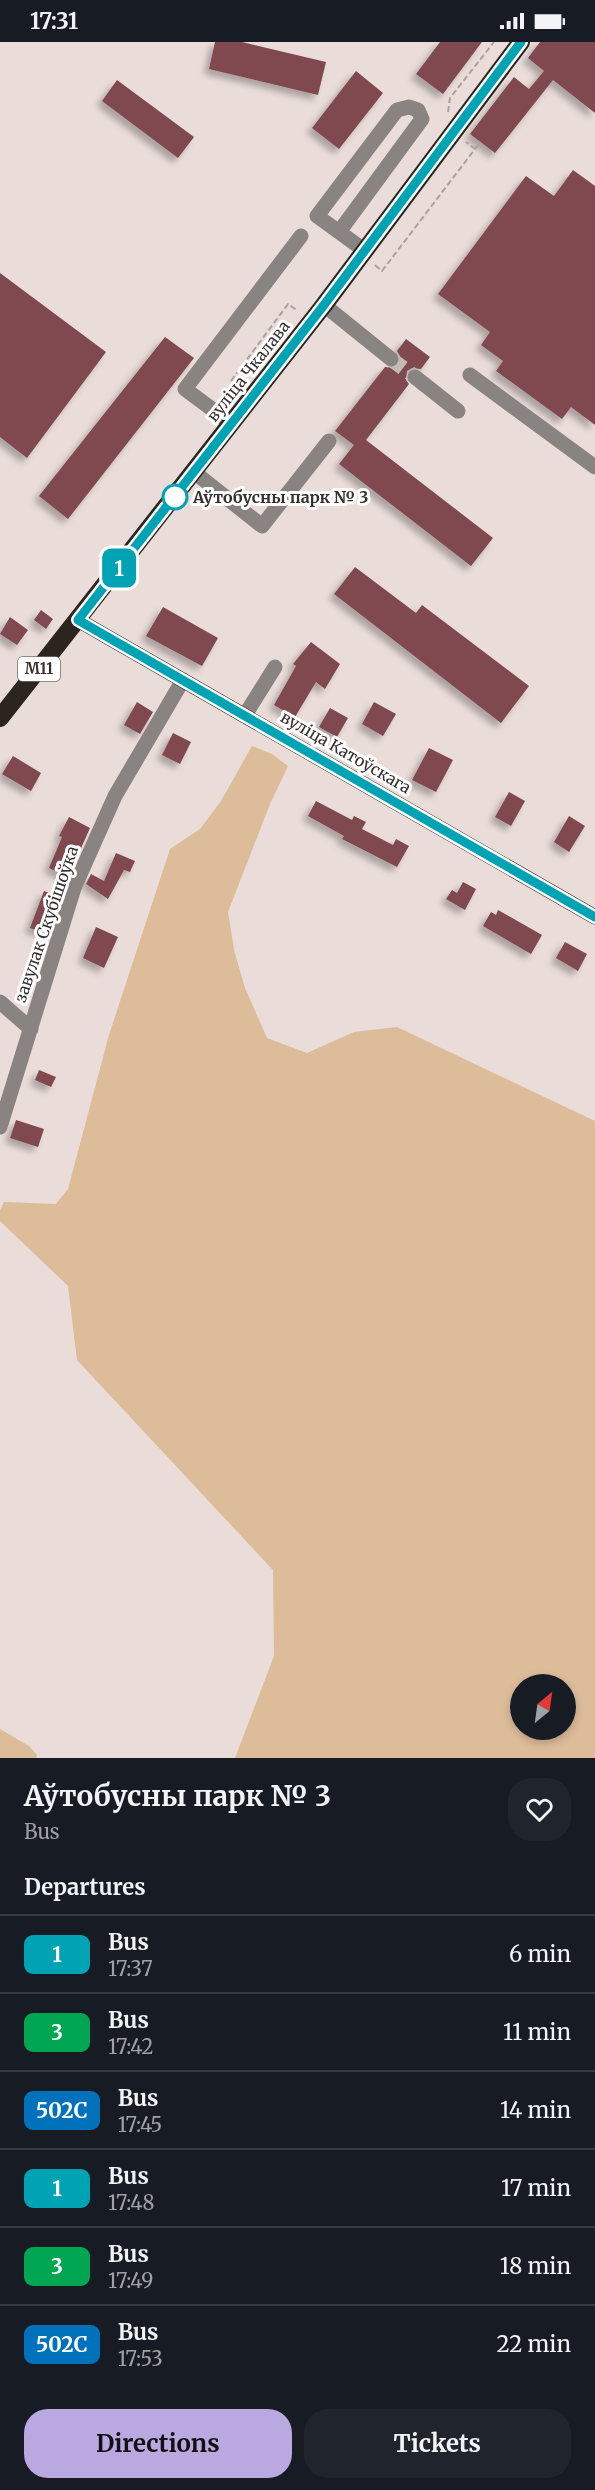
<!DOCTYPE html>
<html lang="en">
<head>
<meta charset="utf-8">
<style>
  body { margin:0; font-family:Merriweather,serif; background:#20242c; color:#f1f3f6; height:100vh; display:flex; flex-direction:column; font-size:22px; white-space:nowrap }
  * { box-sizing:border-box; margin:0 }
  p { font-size:20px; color:#9ea1a6 }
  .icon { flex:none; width:33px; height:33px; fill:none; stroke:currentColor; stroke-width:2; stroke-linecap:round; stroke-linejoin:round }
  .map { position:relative; height:1716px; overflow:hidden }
  .sheet { display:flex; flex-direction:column; background:#171b24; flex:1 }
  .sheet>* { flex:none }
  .badge { padding:0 12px; border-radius:9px; font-size:21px; line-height:39px }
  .needle { width:39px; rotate:29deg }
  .tools { position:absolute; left:510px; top:1632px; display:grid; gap:12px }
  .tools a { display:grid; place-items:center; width:66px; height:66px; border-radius:50%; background:#171b24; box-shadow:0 3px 9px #0003; font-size:30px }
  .map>.badge { position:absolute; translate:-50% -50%; box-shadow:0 0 0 3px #fff }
  h2 { padding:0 24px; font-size:22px; line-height:54px }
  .round { display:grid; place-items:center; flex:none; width:63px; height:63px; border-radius:24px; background:#20242c }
  .summary { display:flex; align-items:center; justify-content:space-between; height:102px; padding:0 24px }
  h1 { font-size:28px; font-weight:700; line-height:45px }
  .cta { display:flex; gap:12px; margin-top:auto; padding:12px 24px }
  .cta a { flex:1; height:69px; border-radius:24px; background:#baa8e0; color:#111; font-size:24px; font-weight:700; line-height:69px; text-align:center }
  .cta a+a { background:#20242c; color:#f1f3f6 }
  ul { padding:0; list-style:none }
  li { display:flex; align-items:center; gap:18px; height:78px; padding:0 24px; border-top:2px solid #363941 }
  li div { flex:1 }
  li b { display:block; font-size:22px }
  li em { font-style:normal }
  li .badge { min-width:66px; font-weight:700; text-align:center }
  .status { display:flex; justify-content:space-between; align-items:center; height:42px; padding:0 30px; background:#171b24; direction:ltr }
  .status svg { height:16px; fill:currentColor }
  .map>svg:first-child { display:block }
</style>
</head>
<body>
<div class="status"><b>17:31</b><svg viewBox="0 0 49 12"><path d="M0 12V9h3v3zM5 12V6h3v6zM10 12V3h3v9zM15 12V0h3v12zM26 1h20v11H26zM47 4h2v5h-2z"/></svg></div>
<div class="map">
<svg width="595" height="1716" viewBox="0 0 595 1716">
  <defs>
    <filter id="shadow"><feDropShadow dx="-5" dy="5" stdDeviation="3" flood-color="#0004"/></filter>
  </defs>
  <rect width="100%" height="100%" fill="#e9dcd9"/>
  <path fill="#ddbc99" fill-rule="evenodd" d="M252,704L272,712L288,724L270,762L228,870L234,908L245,946L267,996L307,1011L354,990L397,985L595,1079V1716H235L274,1614L273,1528L77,1318L68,1244L0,1179V1169L4,1160L56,1162L68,1147L109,993L170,807L200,787L221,759ZM566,1642V1688H520V1642Z
    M0,1687L29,1704L37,1713L36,1716H0Z"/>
  <path fill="#804850" filter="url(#shadow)" d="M215,0H242L326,20L318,53L209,27Z
    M440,0H482L443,52L416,32Z
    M540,0H595V71L553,38L495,111L470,92L514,35L529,47L544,29L528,16Z
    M356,29L383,51L339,107L312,86Z
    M117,38L194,95L178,116L102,59Z
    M573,128L595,144V383L571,365L562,377L496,329L503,319L481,303L490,290L438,252L526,134L554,154Z
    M0,231L106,310L27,416L0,395Z
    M165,295L194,316L68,477L39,454Z
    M406,297L430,315L421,327L412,326L407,329L406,338L409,342L366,398L493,496L471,524L339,422L354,403L335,389L385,325L394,326L399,323L400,314L397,309Z
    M355,525L416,571L422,563L529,644L501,681L334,552Z
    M163,565L218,596L202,624L146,594Z
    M41,568L53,577L46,587L34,578Z
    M10,575L28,588L17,603L0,592Z
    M311,600L340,622L325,647L316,640L295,675L274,663L296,624L293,622Z
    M137,660L153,670L140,692L124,683Z
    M374,660L396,672L383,694L362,682Z
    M330,666L348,676L337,695L319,685Z
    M173,691L191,700L180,722L162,713Z
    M429,706L453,718L436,750L412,738Z
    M13,714L41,731L31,749L2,732Z
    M509,750L525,759L511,784L495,775Z
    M316,759L352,778L354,774L366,780L362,787L393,803L396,797L409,804L397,825L342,797L344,794L308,774Z
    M569,774L585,784L569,810L554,800Z
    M69,775L90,786L68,835L49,826L62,795L59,794Z
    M116,811L135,819L130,830L124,828L108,857L86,842L91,832L104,839Z
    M463,840L476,847L465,868L446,857L452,848L457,851Z
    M44,849L61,856L51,887L44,884L41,890L30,886Z
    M498,868L542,893L531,912L483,884L491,870L496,873Z
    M96,885L118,895L104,926L83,916Z
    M565,900L587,912L578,929L556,916Z
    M39,1028L56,1035L51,1045L35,1038Z
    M16,1078L44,1087L38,1105L10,1096Z"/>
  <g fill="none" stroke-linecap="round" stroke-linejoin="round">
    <path stroke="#c5bab7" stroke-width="15" stroke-dasharray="15 8" stroke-linecap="butt" d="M391,317L415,335"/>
    <path stroke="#aca19f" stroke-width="2" stroke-dasharray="6 3" stroke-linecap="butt" d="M448,70L450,56L494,0
      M475,107L481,100
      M375,223L382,229L475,107L466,100
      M231,339L288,262L298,269"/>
    <path stroke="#898482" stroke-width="15" d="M339,190L422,77L418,68L409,65L397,68L317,174L364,208
      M324,263L391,317
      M470,333L595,425
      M415,335L458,369
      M232,382L185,347L301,194
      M194,430L262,484L329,399
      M245,673L275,625
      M0,960L31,987
      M0,1085L74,846L115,754L183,638"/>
    <path stroke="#433c38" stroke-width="15" d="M78,578L595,875"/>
    <path stroke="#2c241f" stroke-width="18" d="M0,676L324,263L521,0"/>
  </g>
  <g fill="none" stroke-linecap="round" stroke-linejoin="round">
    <g stroke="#fff" stroke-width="14">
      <path id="line" d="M521,0L324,263L78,578L595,875"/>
    </g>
    <use href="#line" stroke="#00a3b4" stroke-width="9"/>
  </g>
  <circle fill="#fff" stroke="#00a3b4" stroke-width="3" cx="175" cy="455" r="12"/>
  <g text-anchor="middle" stroke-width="6" stroke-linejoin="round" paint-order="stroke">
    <rect fill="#fff" stroke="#726e6d" stroke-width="1.5" x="18" y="615" width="42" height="24" rx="4.5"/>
    <g font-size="15" font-weight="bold" fill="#35302f">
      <text x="39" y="632">М11</text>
    </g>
    <g font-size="16" fill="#35302f" stroke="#fff">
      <text transform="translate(248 329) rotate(-52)" y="6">вуліца Чкалава</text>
      <text transform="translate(346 710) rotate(30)" y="6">вуліца Катоўскага</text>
      <text transform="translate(46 882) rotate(-71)" y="6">завулак Скубішоўка</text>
    </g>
    <g font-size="16" font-weight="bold" fill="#35302f" stroke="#fff" text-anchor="start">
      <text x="193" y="461">Аўтобусны парк № 3</text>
    </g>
  </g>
</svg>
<div class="tools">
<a><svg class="needle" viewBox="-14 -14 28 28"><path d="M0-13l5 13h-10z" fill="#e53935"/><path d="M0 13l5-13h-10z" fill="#9ea1a6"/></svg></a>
</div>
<b class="badge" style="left:119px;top:526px;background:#00a3b4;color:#fff">1</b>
</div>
<section class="sheet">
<div class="summary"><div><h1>Аўтобусны парк № 3</h1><p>Bus</p></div><a class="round"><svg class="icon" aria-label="heart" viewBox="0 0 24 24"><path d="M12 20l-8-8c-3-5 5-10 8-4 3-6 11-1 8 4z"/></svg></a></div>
<h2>Departures</h2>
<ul>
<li><span class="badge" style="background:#00a3b4;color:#fff">1</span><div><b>Bus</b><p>17:37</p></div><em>6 min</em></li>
<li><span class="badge" style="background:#00a651;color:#fff">3</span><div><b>Bus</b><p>17:42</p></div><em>11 min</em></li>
<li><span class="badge" style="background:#0072bc;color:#fff">502С</span><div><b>Bus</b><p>17:45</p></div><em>14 min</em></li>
<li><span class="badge" style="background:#00a3b4;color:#fff">1</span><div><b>Bus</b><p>17:48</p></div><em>17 min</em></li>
<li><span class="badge" style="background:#00a651;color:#fff">3</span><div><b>Bus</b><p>17:49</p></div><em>18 min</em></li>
<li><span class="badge" style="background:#0072bc;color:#fff">502С</span><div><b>Bus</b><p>17:53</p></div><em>22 min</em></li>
</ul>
<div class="cta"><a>Directions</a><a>Tickets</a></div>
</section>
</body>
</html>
